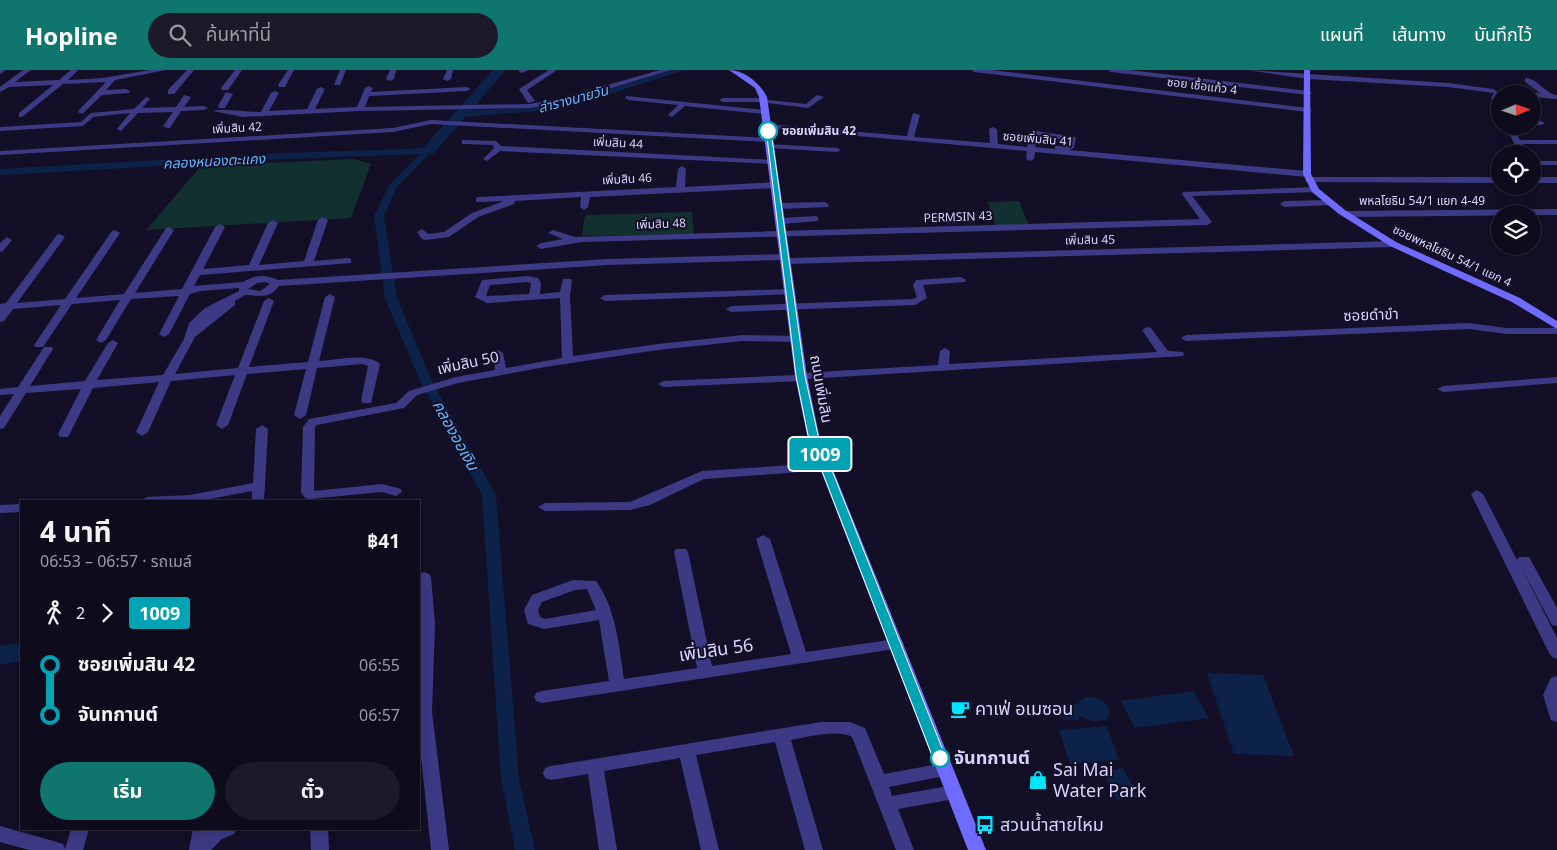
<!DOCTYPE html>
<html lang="th">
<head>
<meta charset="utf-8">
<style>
  body { margin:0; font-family:"Noto Sans","Noto Sans Thai",sans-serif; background:#1c1929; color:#f1f3f6; height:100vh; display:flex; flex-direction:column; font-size:19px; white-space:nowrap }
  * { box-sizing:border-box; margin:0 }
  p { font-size:16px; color:#9b9ba3 }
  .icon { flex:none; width:28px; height:28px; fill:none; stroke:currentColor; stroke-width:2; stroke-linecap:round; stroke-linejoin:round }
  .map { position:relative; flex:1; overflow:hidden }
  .side { position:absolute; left:20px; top:430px; width:400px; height:330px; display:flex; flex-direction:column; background:#0e0b1c; border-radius:0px; box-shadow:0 2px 12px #0003,0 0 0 1px #2e2b3b }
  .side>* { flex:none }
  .badge { padding:0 10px; border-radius:4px; font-size:18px; line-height:32px }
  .needle { width:32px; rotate:88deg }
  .tools { position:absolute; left:1491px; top:15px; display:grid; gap:10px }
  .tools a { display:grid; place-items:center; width:50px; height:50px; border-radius:50%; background:#0e0b1c; box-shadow:0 2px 12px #0003,0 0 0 1px #2e2b3b; font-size:25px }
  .map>.badge { position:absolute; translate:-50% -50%; box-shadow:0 0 0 2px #fff }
  .legs { display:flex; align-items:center; gap:8px; height:55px; padding:0 20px; font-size:16px }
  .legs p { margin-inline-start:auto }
  .head { display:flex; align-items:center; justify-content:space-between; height:85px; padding:0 20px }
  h1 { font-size:28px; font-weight:700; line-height:38px }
  .action { display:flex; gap:10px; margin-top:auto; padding:10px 20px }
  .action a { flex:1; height:58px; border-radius:30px; background:#0f766e; color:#fff; font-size:20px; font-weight:700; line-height:58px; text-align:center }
  .action a+a { background:#1c1929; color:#f1f3f6 }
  ul { padding:0 20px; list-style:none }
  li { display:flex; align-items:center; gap:18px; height:50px; font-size:19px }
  li i { display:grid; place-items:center; width:8px; height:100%; margin:0 6px; background:currentColor }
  li i::after { content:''; width:12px; height:12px; margin:-6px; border:4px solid; border-radius:50%; background:#0e0b1c }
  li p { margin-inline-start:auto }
  li:first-child i { background:linear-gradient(#0000 50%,currentColor 0) }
  li:last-child i { background:linear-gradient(currentColor 50%,#0000 0) }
  header { display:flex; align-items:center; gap:30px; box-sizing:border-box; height:70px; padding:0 25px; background:#0f766e; color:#fff }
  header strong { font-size:24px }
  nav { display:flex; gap:28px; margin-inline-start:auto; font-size:18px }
  .search { width:350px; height:45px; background:#1c1929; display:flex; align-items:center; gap:12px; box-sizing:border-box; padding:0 18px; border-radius:28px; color:#9b9ba3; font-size:19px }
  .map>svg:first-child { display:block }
</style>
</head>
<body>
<header>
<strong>Hopline</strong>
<div class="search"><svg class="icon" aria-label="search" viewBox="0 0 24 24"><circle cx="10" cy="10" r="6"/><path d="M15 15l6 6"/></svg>ค้นหาที่นี่</div>
<nav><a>แผนที่</a><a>เส้นทาง</a><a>บันทึกไว้</a></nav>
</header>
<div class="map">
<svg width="1557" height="780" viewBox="0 0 1557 780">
  <rect width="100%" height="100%" fill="#130f26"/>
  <path fill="#12302f" d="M354,89L371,94L351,148L146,160L201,96Z
    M1019,131L1029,156L996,157L988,132Z
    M692,142L694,164L582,166L585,145Z"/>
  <path fill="#0c2248" d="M21,572V591L0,595V576Z
    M1207,603L1263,605L1294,686L1234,684Z
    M1193,621L1209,648L1135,658L1121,631Z
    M1085,627C1096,626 1106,630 1110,641L1107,649L1093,652L1079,645V650H1064L1059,636L1076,635Z
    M1107,656L1119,690L1070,694L1059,660Z
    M1123,698L1138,727L1117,730L1103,702Z"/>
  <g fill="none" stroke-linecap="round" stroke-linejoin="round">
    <path fill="#0c2248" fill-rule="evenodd" d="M673,0H685L600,27L535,41L462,47L458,44L462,41L535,37L595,23Z
      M428,78L432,81L397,117L384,146L397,228L432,311L496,425L519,709L535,780H515L501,709L482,425L420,311L385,228L374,146L390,114L420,84L286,89L0,105V99L286,83Z"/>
    <path fill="#0c2248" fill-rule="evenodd" d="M493,0H506L433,84H423L421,81L423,78Z"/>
    <path fill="#3d3a85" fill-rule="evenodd" d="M0,0H6L0,4Z
      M23,0H31L15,12L59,10L71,0H78L68,10L103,8L150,0H166L115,10L106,20L126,19L130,21L129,23L102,25L82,44L78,42L79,40L106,12L63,14L22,47H19V43L53,15L9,17L0,22V17Z
      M187,0H194L174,24H168V20Z
      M235,0H242L228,20H222L221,18Z
      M288,0H294L285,17H279L278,15Z
      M340,0H346L340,15H334Z
      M390,0H396L394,9L390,11L386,9Z
      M447,0H453L451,9L447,11L443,9Z
      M518,0H530L521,3Z
      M549,0H557L527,20L535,31L528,33L519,19Z
      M660,0H671L562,33L529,38L360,41L243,47L213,41C217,38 252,42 261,42L271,23L275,21L279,23L269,41L307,39L317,19L321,17L325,19L315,39L357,37L365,18L369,16L373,18L371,22L467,17L471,19L467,21L369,26L365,37L529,34L558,29Z
      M971,0H992L1308,38L1312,40L1308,42L974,2Z
      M1108,0H1129L1308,21L1312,23L1308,25L1111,2Z
      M1247,0L1448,13L1493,19L1500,24L1499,28L1500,43L1496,41L1491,28L1494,23L1448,17L1308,9Z
      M1525,8C1538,8 1545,24 1557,25V29L1532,27V24H1506V20H1509L1540,23L1525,12Z
      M226,22L233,24L225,38H219L218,36Z
      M184,25L191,27L184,37L204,36L208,38L204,40L181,41L170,58H167L163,56L173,42L138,43L121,61L117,59L130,43L93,47L83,56L0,61V57L81,52L91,43L134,39L146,27L150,29L142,38L176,37Z
      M817,25L824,27L808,38L760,32H723L719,30L723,28H764L768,30L806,34Z
      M626,26L765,40L769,42L765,44L685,36L672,47L668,45L678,35L629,30L625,28Z
      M913,43L920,45L914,67L990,73L989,59L993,57L997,59L998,74L1027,77L1032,63L1036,61L1076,67L1074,78L1069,80L1307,101L1311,104L1307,107L1035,82L1034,89L1030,91L1026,89L1027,81L767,58L763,56L767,54L907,66ZM1039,66L1068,71L1067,76H1055V79L1035,77Z
      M431,50L769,68L773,70L769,72L431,54L393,62L0,85V81L393,58Z
      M1532,51H1541L1545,53L1541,55H1532Z
      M1505,56H1513L1520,70H1557V74H1523L1528,84H1520Z
      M462,70L496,71L501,76L773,90L777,92L773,94L500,81L487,91L483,89L494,78L493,75L465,74H462Z
      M767,74L837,78L841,80L837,82L770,78L766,76Z
      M1532,91H1557V95H1532Z
      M682,96L686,99L685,117L776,112L780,115L776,118L590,127L588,137L584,140L580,137L581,127L515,131L514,134L478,147L449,167L425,170L422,169L417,162L422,159L428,164L444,162L472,143L504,131L476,132V128L479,127L676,117L678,99Z
      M1309,107H1500V113L1306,112L1305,110Z
      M1532,107H1557V113H1532Z
      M1315,117L1318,118V122L1192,126L1212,152L1207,155L582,172L541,179L536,176L541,173L563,169L548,163L553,160L575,167L1200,149L1182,124L1183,122Z
      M1330,130L1333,131V135L1284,137L1280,134L1284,131Z
      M825,132L829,135L828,137L779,139L775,136L779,133Z
      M1557,139V145L1346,147L1341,144L1346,141Z
      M815,146L818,147V151L781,154L776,151L781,148Z
      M323,147L328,150L314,191L348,188L351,189V193L200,205L194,216L243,212C254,205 266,204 278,210L608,189L786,184L789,185L790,188L1393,171L1398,174L1393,177L787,194L784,193L783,190L608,195L279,216C269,230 259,225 246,225C243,226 238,229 235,231V235L195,267L175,304L238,298L264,231L269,228L274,231L249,297L308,292L325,227L330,224L335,227L319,291C336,290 367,282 380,294L371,333H363L361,331L368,296L363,294L317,298L306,345L300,349L294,345L306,299L247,304L228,355L222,359L216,355L235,305L171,311L148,362L142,366L136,362L159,312L93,318L68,367H60L58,364L81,319L26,323L4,358L0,359V346L14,324L0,325V319L18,317L44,277H52L53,279L30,316L85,311L108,273L113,270L118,273L97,310L163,305L184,269L189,253L205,238L239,221V218L200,221L190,224L169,264L164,267L159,264L179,226L131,229L106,270L101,273L96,270L120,230L72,234L43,277H35L34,275L61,235L13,239L4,251L0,252V234L6,233L57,165L60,164L65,167L17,233L65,229L112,161L115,160L120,163L76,228L124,224L166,158L169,157L174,160L135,223L182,219L215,157L220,154L225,157L203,199L249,195L268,153L273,150L278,153L259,195L304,191L318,150ZM266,212L270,214L260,221L248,219L257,213Z
      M7,167L12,170L3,181L0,182V173Z
      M527,206L538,208L541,213L540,224L560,222L563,209H571L572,211L570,225L573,286L658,274L743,265L797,266L802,269L797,272L743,271L658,280L545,297L458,313L417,325L404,338L317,355L315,357L314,421L382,414L401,419L402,422L396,426L382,422L310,429L305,428L301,422L303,357L309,349L396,333L409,321L456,307L495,300L493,283L498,280L503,283L506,298L562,288L560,228L487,233L475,227L482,210ZM527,212L531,213L529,224L486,226L490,215Z
      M961,207L966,210L965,212L923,215L927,228L915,235L731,242L726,239L731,236L913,229L917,227L913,215L916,210Z
      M791,219L795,220V224L605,231L600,228L605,225Z
      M1469,253L1506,258H1557V264H1506L1469,259L1186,271L1181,268L1186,265Z
      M1147,257L1151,258L1168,281L1183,282L1184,284L1183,286L806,309L801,311L664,317L658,314L664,311L796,305L801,303L938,295L940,281L945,278L950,281L949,294L1157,282L1142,260Z
      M1557,307V313L1443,322L1437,319L1443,316Z
      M262,355L268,359L264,431H252V421L200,431H140L147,427L190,425L253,413L256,359Z
      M825,393L831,397L829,400L704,409L650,435L630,440L545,441L538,437L545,433L630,432L702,401Z
      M1477,420L1483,424L1517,490L1519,487H1529L1557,538V556L1552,555L1520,495L1557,568V589L1552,587L1549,583L1471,424Z
      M21,434V442L0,443V435Z
      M763,465L770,469L806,582L896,569L901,570L904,574L901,578L542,633L536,631L534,627L536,623L542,621L609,611L599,550L544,559L528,554L524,540L532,525L573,510L596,511C616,539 619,575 624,609L697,598L674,482L676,479H686L688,482L712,596L791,584L756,469ZM587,519L596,540L545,549L540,547L538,540L542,532L575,520Z
      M424,502L429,504L431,507L435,553L432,642L449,780H431L419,668L421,553L419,504Z
      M1557,606V652L1551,650L1543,625L1551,608Z
      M821,652H850L865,658L884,704L944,693L950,695L952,700L950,705L889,717L892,726L954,715L960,717L963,722L960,727L954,729L898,739L914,780H896L852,667C838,659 807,667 791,670L823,780H805L775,672L696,685L719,780H701L680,688L604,701L617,780H599L588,704L551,710L545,708L543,703L545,698L551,696Z
      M0,756L57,772L63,774L65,779L71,759H89L83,780H29L0,772Z
      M193,759H237L234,764L222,769L211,780H189Z
      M310,759H328L329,780H311Z"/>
    <path fill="#6f6bff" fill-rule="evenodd" d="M729,0C744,0 760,13 767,27L807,306L819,365L986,780H968L807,365L795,306L759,27L755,18Z
      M1304,0H1310L1311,104L1319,119L1345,140L1396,172L1520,228L1557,251V259L1512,232L1390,176L1339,144L1312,122L1303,104Z"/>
  </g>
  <path fill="#00a3b4" stroke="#fff" d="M766,59L771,61L805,306L818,365L946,688L940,693L933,688L808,365L796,306Z"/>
  <defs>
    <g id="cafe-bare" transform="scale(1.5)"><path d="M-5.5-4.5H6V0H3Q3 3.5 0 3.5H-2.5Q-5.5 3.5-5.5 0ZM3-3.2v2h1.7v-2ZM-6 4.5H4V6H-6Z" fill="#00e5ff" stroke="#130f26" stroke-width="2.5" paint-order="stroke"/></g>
    <g id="shop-bare" transform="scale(1.5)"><path d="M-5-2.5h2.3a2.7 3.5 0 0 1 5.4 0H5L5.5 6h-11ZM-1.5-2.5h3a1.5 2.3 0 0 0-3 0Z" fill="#00e5ff" stroke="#130f26" stroke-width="2.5" paint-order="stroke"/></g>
    <g id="bus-bare" transform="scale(1.5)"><path d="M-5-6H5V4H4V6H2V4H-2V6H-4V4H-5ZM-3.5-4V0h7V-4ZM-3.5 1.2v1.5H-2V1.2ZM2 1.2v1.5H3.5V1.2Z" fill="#00e5ff" stroke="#130f26" stroke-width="2.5" paint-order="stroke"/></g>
  </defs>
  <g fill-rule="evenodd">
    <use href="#cafe-bare" x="960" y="639"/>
    <use href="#shop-bare" x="1038" y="710"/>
    <use href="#bus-bare" x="985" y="755"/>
  </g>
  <g fill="#fff" stroke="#00a3b4" stroke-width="2.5">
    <circle cx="768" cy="61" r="9"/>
    <circle cx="940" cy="688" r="9"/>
  </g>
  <g text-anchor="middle" stroke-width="4" stroke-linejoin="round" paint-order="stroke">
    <g font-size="12" fill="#d9d4ff" stroke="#130f26">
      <text transform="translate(1202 16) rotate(7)" y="4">ซอย เชื้อแก้ว 4</text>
      <text transform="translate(237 58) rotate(-3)" y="4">เพิ่มสิน 42</text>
      <text transform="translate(1038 69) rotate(5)" y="4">ซอยเพิ่มสิน 41</text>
      <text transform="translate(618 73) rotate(3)" y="4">เพิ่มสิน 44</text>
      <text transform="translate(627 109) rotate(-3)" y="4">เพิ่มสิน 46</text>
      <text x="1422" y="135">พหลโยธิน 54/1 แยก 4-49</text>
      <text transform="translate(958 147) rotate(-2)" y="4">PERMSIN 43</text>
      <text transform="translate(661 154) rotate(-2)" y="4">เพิ่มสิน 48</text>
      <text transform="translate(1090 170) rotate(-1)" y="4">เพิ่มสิน 45</text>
      <text transform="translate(1452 186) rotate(25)" y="4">ซอยพหลโยธิน 54/1 แยก 4</text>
    </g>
    <g font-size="12" font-weight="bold" fill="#d9d4ff" stroke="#130f26" text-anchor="start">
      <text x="782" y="65">ซอยเพิ่มสิน 42</text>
    </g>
    <g font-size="14" font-style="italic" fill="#62b6ff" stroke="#130f26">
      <text transform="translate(573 29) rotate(-15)" y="5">ลำรางนายวัน</text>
      <text transform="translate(214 91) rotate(-3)" y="5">คลองหนองตะแคง</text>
    </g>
    <g font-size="15" fill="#d9d4ff" stroke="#130f26">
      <text transform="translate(1371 245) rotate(-2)" y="5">ซอยดำขำ</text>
      <text transform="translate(468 293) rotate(-12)" y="5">เพิ่มสิน 50</text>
      <text transform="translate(821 319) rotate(80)" y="5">ถนนเพิ่มสิน</text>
    </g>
    <g font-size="16" font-style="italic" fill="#62b6ff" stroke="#130f26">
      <text transform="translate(456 365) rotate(61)" y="6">คลองออเงิน</text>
    </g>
    <g font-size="18" fill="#d9d4ff" stroke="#130f26">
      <text transform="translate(716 580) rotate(-8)" y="6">เพิ่มสิน 56</text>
    </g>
    <g font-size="18" fill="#d9d4ff" stroke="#130f26" text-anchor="start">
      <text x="975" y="645">คาเฟ่ อเมซอน</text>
      <text x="1053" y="706">Sai Mai<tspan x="1053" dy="21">Water Park</tspan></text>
      <text x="1000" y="761">สวนน้ำสายไหม</text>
    </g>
    <g font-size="18" font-weight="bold" fill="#d9d4ff" stroke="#130f26" text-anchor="start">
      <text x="954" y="694">จันทกานต์</text>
    </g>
  </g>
</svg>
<div class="tools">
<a><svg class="needle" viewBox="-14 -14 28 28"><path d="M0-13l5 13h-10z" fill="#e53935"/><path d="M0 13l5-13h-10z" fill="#9b9ba3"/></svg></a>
<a><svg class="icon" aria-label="locate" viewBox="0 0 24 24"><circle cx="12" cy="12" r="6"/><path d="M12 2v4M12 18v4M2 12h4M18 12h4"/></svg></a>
<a><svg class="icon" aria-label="layers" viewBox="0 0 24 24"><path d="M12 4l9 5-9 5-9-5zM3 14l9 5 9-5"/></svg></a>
</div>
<b class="badge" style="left:820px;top:384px;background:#00a3b4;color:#fff">1009</b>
<section class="side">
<div class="head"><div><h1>4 นาที</h1><p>06:53 – 06:57 · รถเมล์</p></div><b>฿41</b></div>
<div class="legs"><svg class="icon" aria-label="walk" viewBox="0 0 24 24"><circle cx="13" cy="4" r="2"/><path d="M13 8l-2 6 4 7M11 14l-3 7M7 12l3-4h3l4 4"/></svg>2<svg class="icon" aria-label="forward" viewBox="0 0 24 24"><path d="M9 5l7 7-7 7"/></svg><b class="badge" style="background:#00a3b4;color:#fff">1009</b></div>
<ul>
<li><i style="color:#00a3b4"></i><b>ซอยเพิ่มสิน 42</b><p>06:55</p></li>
<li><i style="color:#00a3b4"></i><b>จันทกานต์</b><p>06:57</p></li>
</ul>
<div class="action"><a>เริ่ม</a><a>ตั๋ว</a></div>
</section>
</div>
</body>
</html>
